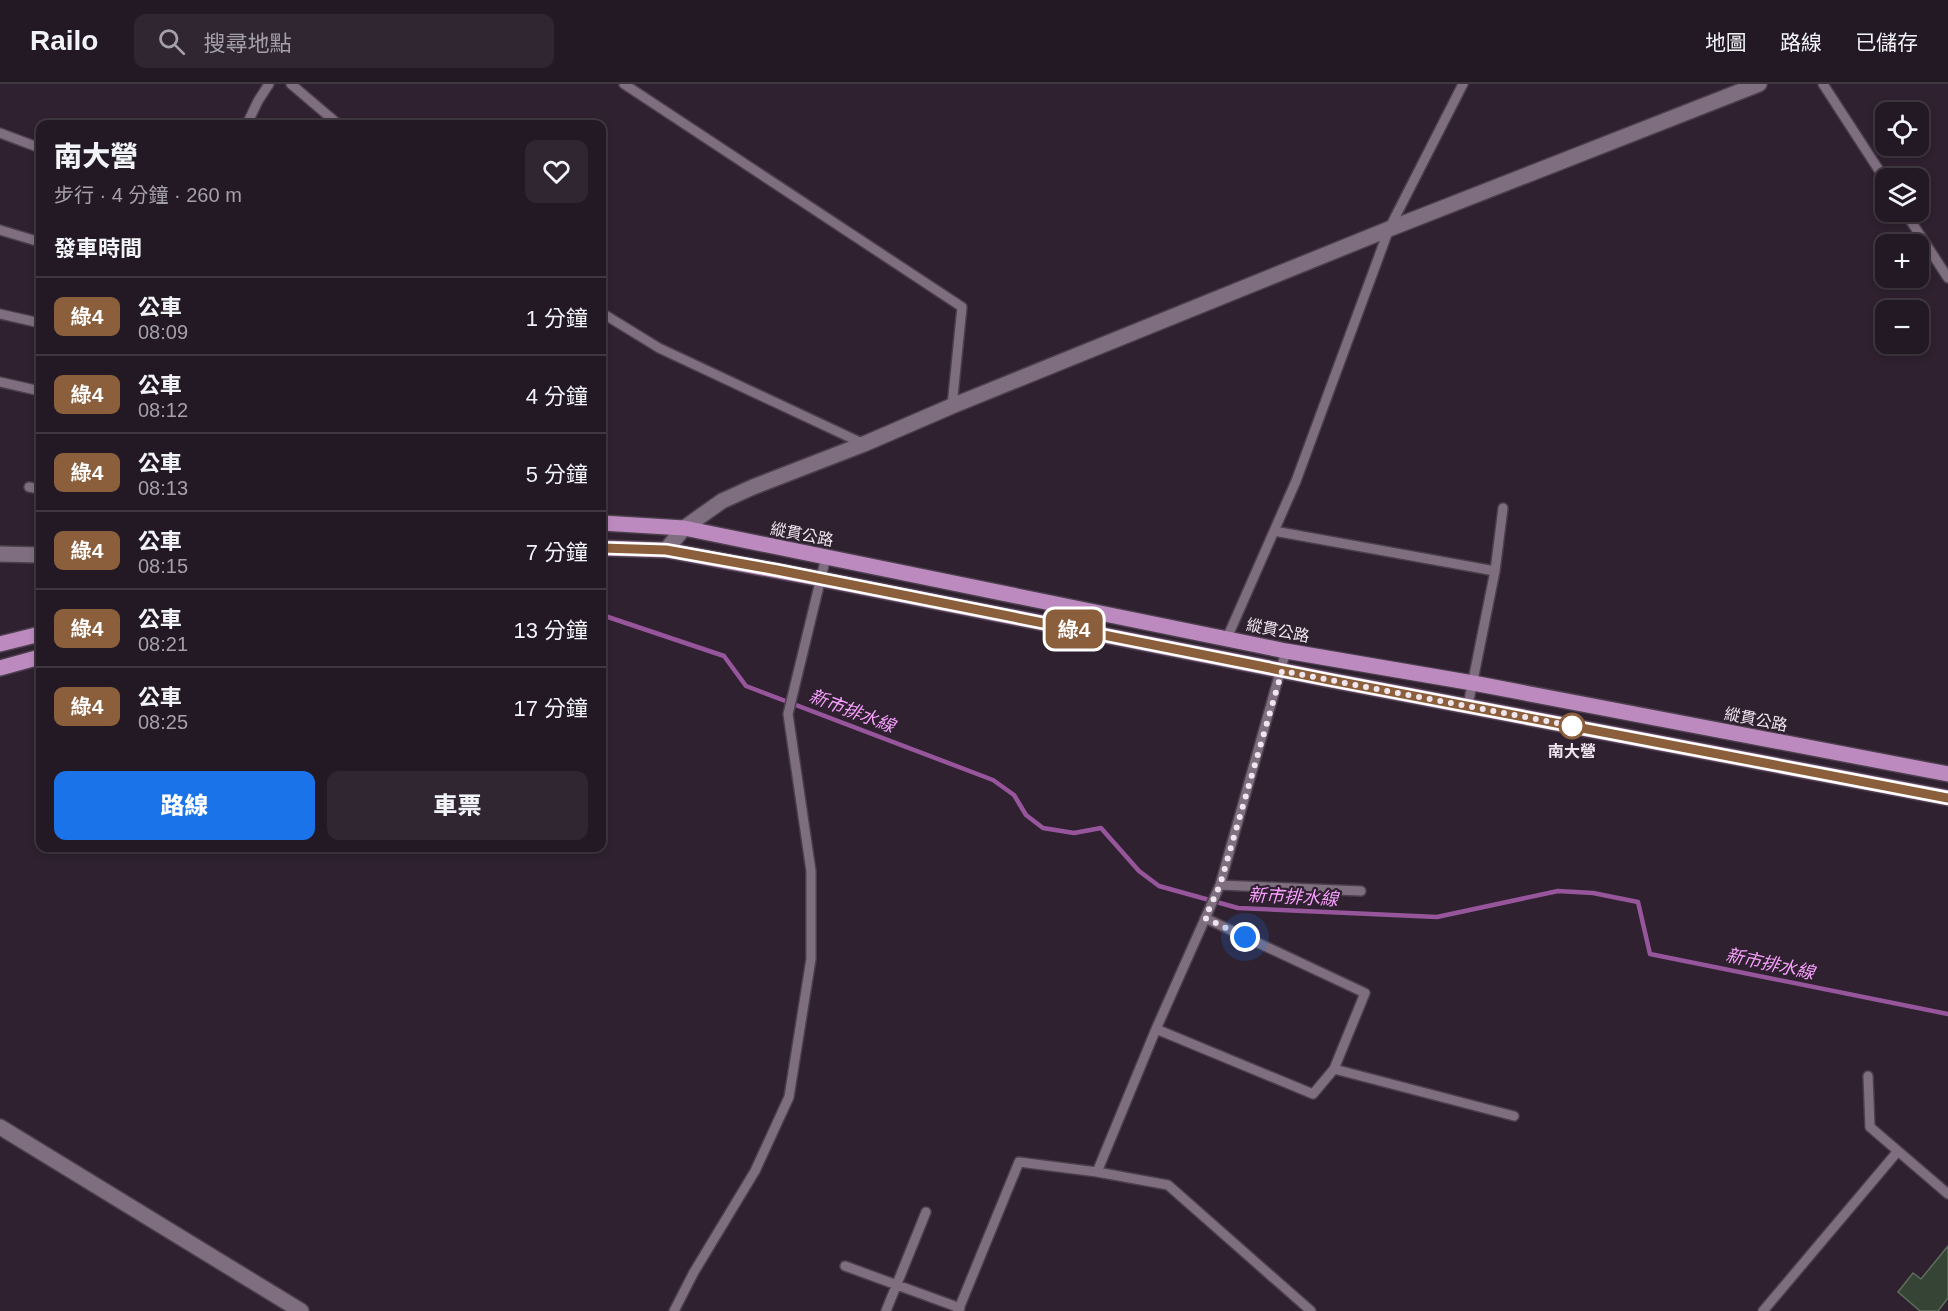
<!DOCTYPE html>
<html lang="zh-TW">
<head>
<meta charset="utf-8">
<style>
  body { margin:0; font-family:Helvetica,"Noto Sans TC",sans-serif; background:#2f2631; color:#f1f3f6; height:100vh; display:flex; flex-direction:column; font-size:22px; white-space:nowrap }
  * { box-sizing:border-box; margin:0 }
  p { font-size:20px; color:#a3a0a6 }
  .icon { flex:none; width:33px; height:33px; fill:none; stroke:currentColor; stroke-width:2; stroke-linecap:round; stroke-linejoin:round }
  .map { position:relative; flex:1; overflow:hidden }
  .sheet { position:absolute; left:36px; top:36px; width:570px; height:732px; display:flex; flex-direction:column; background:#231924; border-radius:12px; box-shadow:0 3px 9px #0003,0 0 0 2px #403841 }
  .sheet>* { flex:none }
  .badge { padding:0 12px; border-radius:9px; font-size:21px; line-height:39px }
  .tools { position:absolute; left:1875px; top:18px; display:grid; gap:12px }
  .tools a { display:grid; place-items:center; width:54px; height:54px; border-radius:12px; background:#231924; box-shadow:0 3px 9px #0003,0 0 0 2px #403841; font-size:30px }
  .you { position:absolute; width:30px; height:30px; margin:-15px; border:4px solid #fff; border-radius:50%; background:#1a73e8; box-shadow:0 0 0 9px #1a73e833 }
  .map>.badge { position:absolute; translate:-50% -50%; box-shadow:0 0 0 3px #fff }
  h2 { padding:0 18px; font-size:22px; line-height:54px }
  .round { display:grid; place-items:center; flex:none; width:63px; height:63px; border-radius:12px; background:#2f2631 }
  .overview { display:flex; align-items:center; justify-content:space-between; height:102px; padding:0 18px }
  h1 { font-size:28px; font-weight:800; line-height:45px }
  .primary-button { display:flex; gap:12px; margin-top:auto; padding:12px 18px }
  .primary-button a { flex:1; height:69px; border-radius:12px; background:#1a73e8; color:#fff; font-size:24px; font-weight:800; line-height:69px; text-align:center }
  .primary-button a+a { background:#2f2631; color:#f1f3f6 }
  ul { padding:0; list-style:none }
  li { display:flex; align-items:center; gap:18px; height:78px; padding:0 18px; border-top:2px solid #403841 }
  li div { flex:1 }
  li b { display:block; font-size:22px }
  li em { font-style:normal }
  li .badge { min-width:66px; font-weight:700; text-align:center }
  header { display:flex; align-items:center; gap:36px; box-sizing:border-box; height:84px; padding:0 30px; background:#231924; border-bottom:2px solid #403841 }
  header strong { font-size:28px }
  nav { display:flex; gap:33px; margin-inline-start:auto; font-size:21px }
  .search { width:420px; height:54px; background:#2f2631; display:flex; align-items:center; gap:15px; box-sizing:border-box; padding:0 21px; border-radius:12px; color:#a3a0a6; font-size:22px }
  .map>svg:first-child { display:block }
</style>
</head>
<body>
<header>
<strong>Railo</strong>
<div class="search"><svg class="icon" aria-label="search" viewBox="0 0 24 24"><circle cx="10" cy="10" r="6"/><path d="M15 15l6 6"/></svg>搜尋地點</div>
<nav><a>地圖</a><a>路線</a><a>已儲存</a></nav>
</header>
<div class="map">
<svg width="1948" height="1227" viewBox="0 0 1948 1227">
  <rect width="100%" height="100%" fill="#2f2130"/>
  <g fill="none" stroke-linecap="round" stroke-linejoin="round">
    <path stroke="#97569c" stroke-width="4.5" d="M602,531L724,572L746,602L993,696L1014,711L1026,731L1043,744L1074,749L1101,744L1139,787L1159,802L1238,824L1437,833L1558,807L1593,809L1638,818L1650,870L1948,930"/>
  </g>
  <path fill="#354434" stroke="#5e6e5c" stroke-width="1.5" d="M1948,1162V1214L1938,1227H1920L1898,1208L1913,1189L1921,1195Z"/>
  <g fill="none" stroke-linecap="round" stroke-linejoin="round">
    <g stroke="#4b3f4c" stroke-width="12">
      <path id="service" d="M291,0L338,40
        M624,0L962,223L952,322
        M1823,0L1886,97
        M247,40L258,17L269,0
        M0,49L40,64
        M1905,128L1948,194
        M0,146L40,158
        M602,229L659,264L864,360
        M0,230L40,239
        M0,298L40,307
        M29,403L40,405
        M1274,447L1495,487
        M1227,554L1296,397L1389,145L1463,0
        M1468,621L1495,487L1503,424
        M1220,801L1361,807
        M1156,945L1313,1010L1334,985L1365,909L1205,834
        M1334,985L1514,1032
        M1868,992L1870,1043L1948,1110
        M1097,1088L1156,945L1220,801L1286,567
        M845,1182L960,1224
        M674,1227L694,1188L755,1087L789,1013L811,875V787L788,630L826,473
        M886,1227L926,1128
        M958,1227L1019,1078L1097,1088L1168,1101L1311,1227
        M1763,1227L1898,1067"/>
    </g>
    <g stroke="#4b3f4c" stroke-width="18">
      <path id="tertiary" d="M666,466L684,444L722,417L753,403L864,360L952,322L1389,145L1759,0
        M0,470L40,471
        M0,1043L301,1227"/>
    </g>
    <g stroke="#4b3f4c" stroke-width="18">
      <path id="primary" d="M602,439L684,444L1286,567L1473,599L1948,690
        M602,464L666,466L821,495L1330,596L1948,714
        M0,560L40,550
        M0,584L40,573"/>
    </g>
    <use href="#service" stroke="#7f6e7f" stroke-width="9"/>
    <use href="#tertiary" stroke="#7f6e7f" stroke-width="15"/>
    <use href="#primary" stroke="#bd8ac0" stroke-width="15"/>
  </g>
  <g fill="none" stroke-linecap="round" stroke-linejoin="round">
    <g stroke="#fff" stroke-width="14">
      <path id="line" d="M602,464L666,466L777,486L1330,596L1948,714"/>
    </g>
    <use href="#line" stroke="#8b5e3c" stroke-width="9"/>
    <path stroke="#efe5ef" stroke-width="6" stroke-dasharray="0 10.8" d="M1245,853L1205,834L1220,801L1282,587L1583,644L1572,642"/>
  </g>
  <circle fill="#fff" stroke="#8b5e3c" stroke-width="3" cx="1572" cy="642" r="12"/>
  <g text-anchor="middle" stroke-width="4.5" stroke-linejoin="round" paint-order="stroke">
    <g font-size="16" fill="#efe5ef" stroke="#2f2130">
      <text transform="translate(802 450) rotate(11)" y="6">縱貫公路</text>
      <text transform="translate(1278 546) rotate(11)" y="6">縱貫公路</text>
      <text transform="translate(1756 635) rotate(11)" y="6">縱貫公路</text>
    </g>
    <g font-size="16" font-weight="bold" fill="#efe5ef" stroke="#2f2130">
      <text x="1572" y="673">南大營</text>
    </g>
    <g font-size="18" font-style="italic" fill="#f79ffd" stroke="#2f2130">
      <text transform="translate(852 627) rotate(21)" y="6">新市排水線</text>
      <text transform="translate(1293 813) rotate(3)" y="6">新市排水線</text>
      <text transform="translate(1770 880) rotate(12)" y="6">新市排水線</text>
    </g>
  </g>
</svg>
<div class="tools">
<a><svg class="icon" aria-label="locate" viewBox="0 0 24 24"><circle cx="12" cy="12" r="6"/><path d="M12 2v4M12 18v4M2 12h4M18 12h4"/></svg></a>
<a><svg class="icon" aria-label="layers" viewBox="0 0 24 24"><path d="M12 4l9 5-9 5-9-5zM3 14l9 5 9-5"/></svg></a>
<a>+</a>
<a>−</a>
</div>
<div class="you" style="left:1245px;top:853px"></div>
<b class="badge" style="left:1074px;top:545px;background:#8b5e3c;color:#fff">綠4</b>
<section class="sheet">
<div class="overview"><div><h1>南大營</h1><p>步行 · 4 分鐘 · 260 m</p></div><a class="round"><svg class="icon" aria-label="heart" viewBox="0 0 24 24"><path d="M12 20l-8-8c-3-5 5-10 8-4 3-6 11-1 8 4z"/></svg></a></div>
<h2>發車時間</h2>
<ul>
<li><span class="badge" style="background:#8b5e3c;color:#fff">綠4</span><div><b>公車</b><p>08:09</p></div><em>1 分鐘</em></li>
<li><span class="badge" style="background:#8b5e3c;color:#fff">綠4</span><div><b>公車</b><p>08:12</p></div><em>4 分鐘</em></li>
<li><span class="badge" style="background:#8b5e3c;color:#fff">綠4</span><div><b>公車</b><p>08:13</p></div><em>5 分鐘</em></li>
<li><span class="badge" style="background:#8b5e3c;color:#fff">綠4</span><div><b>公車</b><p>08:15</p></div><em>7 分鐘</em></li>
<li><span class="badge" style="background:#8b5e3c;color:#fff">綠4</span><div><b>公車</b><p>08:21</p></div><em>13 分鐘</em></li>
<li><span class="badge" style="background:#8b5e3c;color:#fff">綠4</span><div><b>公車</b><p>08:25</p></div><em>17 分鐘</em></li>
</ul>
<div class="primary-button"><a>路線</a><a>車票</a></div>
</section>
</div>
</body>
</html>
